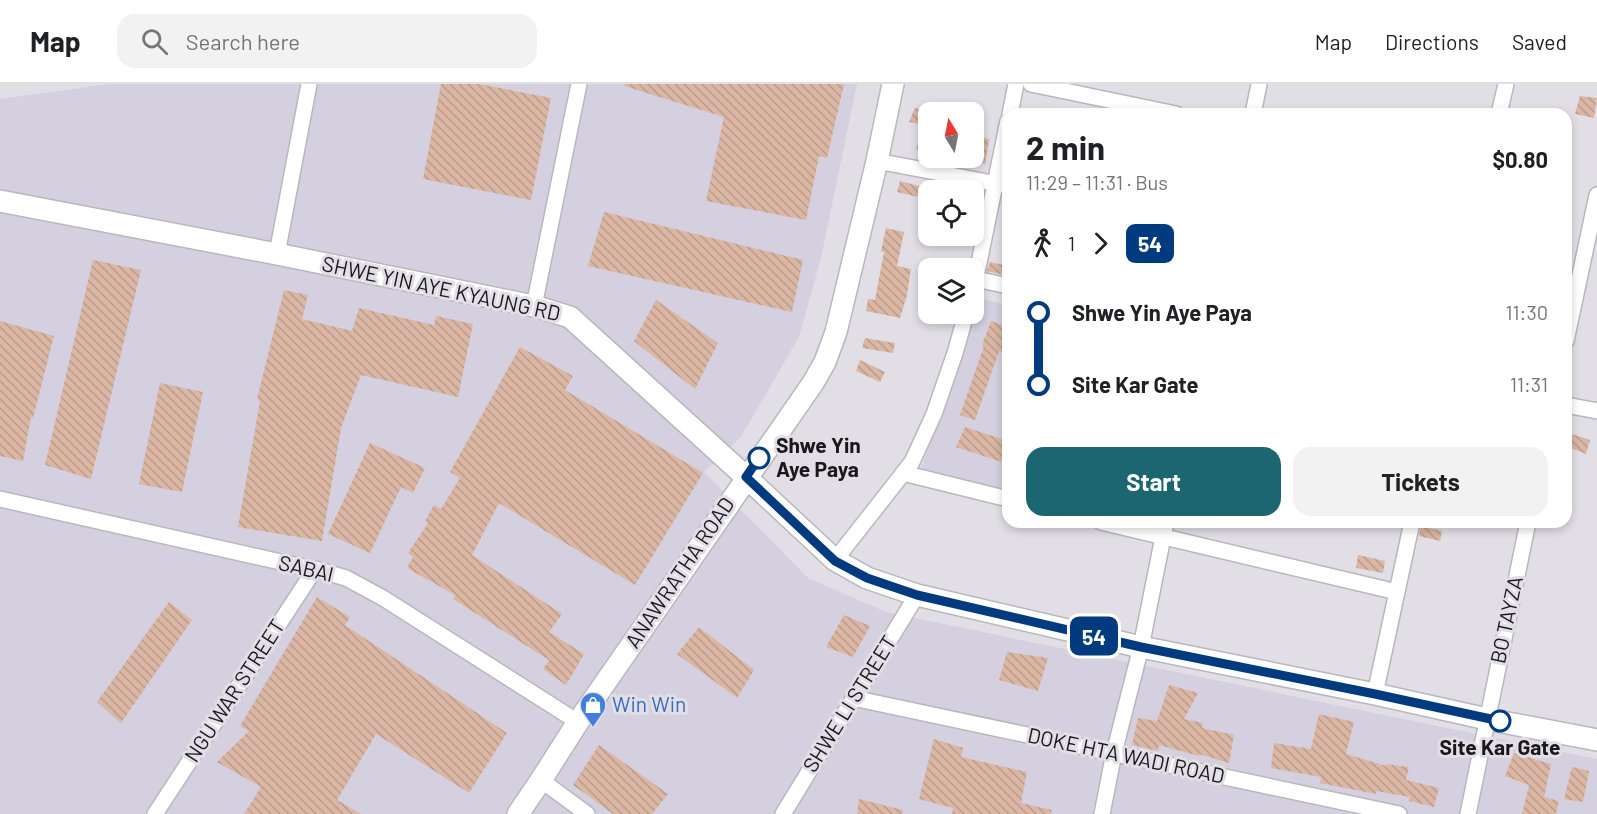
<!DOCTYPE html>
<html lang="en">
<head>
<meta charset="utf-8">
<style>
  body { margin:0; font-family:Barlow,sans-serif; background:#f2f2f2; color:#202124; height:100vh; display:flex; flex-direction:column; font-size:22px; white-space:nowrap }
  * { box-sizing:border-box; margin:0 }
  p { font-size:20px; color:#757577 }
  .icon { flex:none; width:33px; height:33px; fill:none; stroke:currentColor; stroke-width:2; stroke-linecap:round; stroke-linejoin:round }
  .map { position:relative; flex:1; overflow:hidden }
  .drawer { position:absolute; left:1002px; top:24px; width:570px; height:420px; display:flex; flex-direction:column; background:#fff; border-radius:18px; box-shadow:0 3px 9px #0003 }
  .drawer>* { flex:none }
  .badge { padding:0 12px; border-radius:9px; font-size:21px; line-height:39px }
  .needle { width:39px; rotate:350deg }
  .tools { position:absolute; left:918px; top:18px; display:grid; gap:12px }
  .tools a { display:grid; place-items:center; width:66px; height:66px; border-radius:12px; background:#fff; box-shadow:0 3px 9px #0003; font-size:30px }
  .map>.badge { position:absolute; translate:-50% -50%; box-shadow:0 0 0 3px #fff }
  .legs { display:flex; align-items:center; gap:9px; height:66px; padding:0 24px; font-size:20px }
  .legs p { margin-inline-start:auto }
  .overview { display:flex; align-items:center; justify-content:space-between; height:102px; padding:0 24px }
  h1 { font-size:33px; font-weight:700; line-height:45px }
  .button { display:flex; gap:12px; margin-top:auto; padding:12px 24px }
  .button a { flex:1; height:69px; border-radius:18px; background:#1c6672; color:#fff; font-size:24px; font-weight:700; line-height:69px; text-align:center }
  .button a+a { background:#f2f2f2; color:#202124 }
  ul { padding:0 24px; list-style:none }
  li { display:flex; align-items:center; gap:21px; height:72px; font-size:22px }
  li i { display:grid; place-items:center; width:9px; height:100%; margin:0 8px; background:currentColor }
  li i::after { content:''; width:15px; height:15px; margin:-8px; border:4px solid; border-radius:50%; background:#fff }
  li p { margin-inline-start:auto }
  li:first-child i { background:linear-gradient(#0000 50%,currentColor 0) }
  li:last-child i { background:linear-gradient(currentColor 50%,#0000 0) }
  header { display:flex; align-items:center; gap:36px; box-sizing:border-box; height:84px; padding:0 30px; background:#fff; border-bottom:2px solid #e0e0e0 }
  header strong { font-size:28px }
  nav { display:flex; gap:33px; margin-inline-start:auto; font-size:21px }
  .search { width:420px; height:54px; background:#f2f2f2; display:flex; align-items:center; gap:15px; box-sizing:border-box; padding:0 21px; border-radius:18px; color:#757577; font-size:22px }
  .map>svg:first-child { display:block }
</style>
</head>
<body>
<header>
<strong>Map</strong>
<div class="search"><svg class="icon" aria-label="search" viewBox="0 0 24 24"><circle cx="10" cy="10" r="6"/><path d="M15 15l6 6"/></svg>Search here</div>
<nav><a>Map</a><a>Directions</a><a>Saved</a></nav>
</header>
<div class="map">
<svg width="1597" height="730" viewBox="0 0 1597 730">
  <defs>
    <pattern id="building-back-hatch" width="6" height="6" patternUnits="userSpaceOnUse" patternTransform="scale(1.5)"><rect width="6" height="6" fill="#dab6a3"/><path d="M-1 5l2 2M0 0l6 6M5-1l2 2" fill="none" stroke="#ba9c8c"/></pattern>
  </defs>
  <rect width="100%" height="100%" fill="#e1dee6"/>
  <path fill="#d5d0df" d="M110,0H857L821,174L799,253L741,353L704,388L808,494L886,528L1597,675V730H0V15Z
    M981,215L1008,221V407L921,385Z"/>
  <path fill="url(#building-back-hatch)" d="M441,0H479L551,14L531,116L423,95Z
    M625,0H844L827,74L819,72L806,136L706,117L724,33L624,2Z
    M1580,12L1597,14L1594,34L1575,30Z
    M915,24L928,26V68L916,66L923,41L909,38Z
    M974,51L989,55L985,80L974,77Z
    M900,97L930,105L926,115L897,108Z
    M604,128L803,176L792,228L588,182Z
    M886,144L904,148L897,182L911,185L907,211L900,234L866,227L868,215L875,216L884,168L881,167Z
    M93,176L141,186L91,395L45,381Z
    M990,178L1008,182V192L987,187Z
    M284,206L308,211L302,235L352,247L359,224L434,241L436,232L473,240L458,313L361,291L341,344L322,457L238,443L260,317L257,315Z
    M656,216L718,259L695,305L634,257Z
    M0,237L54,252L33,334L31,333L23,377L0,372Z
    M991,237L1008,243V252L1002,268L999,267L975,336L960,331L984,262L982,261Z
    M865,254L895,259L893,269L862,264Z
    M520,263L573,292L565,306L703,389L635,501L499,419L472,471L562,530L549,548L584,570L566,601L543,585L549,576L453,515L455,511L407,484L413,473L408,469L428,439L425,437L434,421L441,425L460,394L450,388Z
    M860,276L885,288L880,298L856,287Z
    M160,299L203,308L182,408L139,400Z
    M965,343L1008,357V380L956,363Z
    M1566,348L1590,356L1586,370L1566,362Z
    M370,359L425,384L413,409L401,403L370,469L328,450Z
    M1421,442L1442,447L1440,457L1419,452Z
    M1358,471L1385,477L1383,489L1356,484Z
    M317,513L350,533L345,541L507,649L469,709L376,650L337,716L361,730H244L261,703L217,678L249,647L240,642Z
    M169,518L192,536L121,639L97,618Z
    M844,531L870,542L853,573L826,563Z
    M699,543L754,586L737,614L677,570Z
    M1007,568L1048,574L1038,607L999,596Z
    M1169,601L1198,609L1184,635L1203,639L1202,644L1234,651L1229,679L1199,670V672L1159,661L1158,667L1132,661L1138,634L1157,637Z
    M1319,630L1354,638L1346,670L1386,682V680L1409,683L1406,696L1439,704L1434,723L1409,717L1410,713L1376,707V710L1320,699L1321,693L1271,684L1274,659L1311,665Z
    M934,655L963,664L961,673L1027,688L1021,719L1052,726L1051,730H952L953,724L919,715Z
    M599,661L668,710L652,730H613L573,701Z
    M1514,669L1551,680L1544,713L1559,717L1556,730H1522L1529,701L1505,692Z
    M1572,683L1589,687L1583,718L1564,715Z
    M859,715L903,726L902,730H857Z"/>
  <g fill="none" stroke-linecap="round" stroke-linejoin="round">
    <g stroke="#b9b7be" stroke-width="18">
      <path id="street" d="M1031,0L1176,30
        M1010,30L1016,0
        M1253,30L1259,0
        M1499,30L1506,0
        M877,77L1008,102
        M277,170L309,0
        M976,195L1008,202
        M974,203L1008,37
        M534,222L579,0
        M1566,257L1597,111
        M1566,321L1597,327
        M903,389L1008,415
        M0,415L294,481L315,485L346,494L383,514L578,638
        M1101,438L1397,508
        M835,476L912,378L934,330L955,269L966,230
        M1375,610L1412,438
        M853,614L1399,730
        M541,696L587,730
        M155,730L315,485
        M783,730L917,511
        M1102,730L1114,669L1141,563L1166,438
        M1468,730L1528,438"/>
    </g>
    <g stroke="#b9b7be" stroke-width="24">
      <path id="secondary" d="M0,117L277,170L534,222L570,233L746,393L835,476L867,494L917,511L1141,563L1375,610L1487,635L1597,656
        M518,730L541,696L578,638L813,299L825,278L836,248L877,77L893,0"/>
    </g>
    <use href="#street" stroke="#fff" stroke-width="15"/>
    <use href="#secondary" stroke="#fff" stroke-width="21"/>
  </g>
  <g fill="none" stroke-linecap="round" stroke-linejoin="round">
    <g stroke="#fff" stroke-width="14">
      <path id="line-1" d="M759,374L746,393L835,477L867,494L917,511L1141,563L1375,610L1500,637"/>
    </g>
    <use href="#line-1" stroke="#003b80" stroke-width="9"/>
  </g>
  <defs>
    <g id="shop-pin" transform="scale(1.35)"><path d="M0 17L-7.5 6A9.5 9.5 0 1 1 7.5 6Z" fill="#3f7fe0" stroke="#e1dee6"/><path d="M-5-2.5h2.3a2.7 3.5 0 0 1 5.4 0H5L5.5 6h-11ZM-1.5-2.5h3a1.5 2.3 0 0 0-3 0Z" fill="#fff"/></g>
  </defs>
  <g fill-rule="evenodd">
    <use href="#shop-pin" x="593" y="621"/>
  </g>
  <g fill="#fff" stroke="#003b80" stroke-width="3">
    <circle cx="759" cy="374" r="10"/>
    <circle cx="1500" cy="637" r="10"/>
  </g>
  <g text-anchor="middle" stroke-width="6" stroke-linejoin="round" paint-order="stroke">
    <g font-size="21" fill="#181719" stroke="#e1dee6">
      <text transform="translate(441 205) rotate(12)" y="7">SHWE YIN AYE KYAUNG RD</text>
      <text transform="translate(306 485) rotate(13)" y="7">SABAI</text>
      <text transform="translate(680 489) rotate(-56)" y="7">ANAWRATHA ROAD</text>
      <text transform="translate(1507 536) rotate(-78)" y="7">BO TAYZA</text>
      <text transform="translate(235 607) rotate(-57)" y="7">NGU WAR STREET</text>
      <text transform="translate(850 620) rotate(-58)" y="7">SHWE LI STREET</text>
      <text transform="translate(1126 672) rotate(12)" y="7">DOKE HTA WADI ROAD</text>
    </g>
    <g font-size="21" font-weight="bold" fill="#181719" stroke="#e1dee6" text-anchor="start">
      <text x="776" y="369">Shwe Yin<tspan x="776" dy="24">Aye Paya</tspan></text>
      <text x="1500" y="671" text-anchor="middle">Site Kar Gate</text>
    </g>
    <g font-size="21" fill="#366cbe" stroke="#e1dee6" text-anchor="start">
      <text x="612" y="628">Win Win</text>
    </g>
  </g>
</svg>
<div class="tools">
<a><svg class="needle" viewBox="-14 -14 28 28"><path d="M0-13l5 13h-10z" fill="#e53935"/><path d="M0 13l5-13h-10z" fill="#757577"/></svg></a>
<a><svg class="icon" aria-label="locate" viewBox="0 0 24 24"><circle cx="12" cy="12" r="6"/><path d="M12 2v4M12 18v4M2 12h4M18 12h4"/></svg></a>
<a><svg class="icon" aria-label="layers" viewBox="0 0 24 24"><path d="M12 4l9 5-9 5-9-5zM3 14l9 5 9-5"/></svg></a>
</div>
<b class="badge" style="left:1094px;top:552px;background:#003b80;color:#fff">54</b>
<section class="drawer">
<div class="overview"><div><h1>2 min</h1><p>11:29 – 11:31 · Bus</p></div><b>$0.80</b></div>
<div class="legs"><svg class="icon" aria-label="walk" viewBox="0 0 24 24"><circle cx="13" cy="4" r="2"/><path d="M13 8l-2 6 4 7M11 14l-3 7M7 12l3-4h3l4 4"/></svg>1<svg class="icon" aria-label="forward" viewBox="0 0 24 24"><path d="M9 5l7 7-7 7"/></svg><b class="badge" style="background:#003b80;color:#fff">54</b></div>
<ul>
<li><i style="color:#003b80"></i><b>Shwe Yin Aye Paya</b><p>11:30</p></li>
<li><i style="color:#003b80"></i><b>Site Kar Gate</b><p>11:31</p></li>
</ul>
<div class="button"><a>Start</a><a>Tickets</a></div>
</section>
</div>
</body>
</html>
